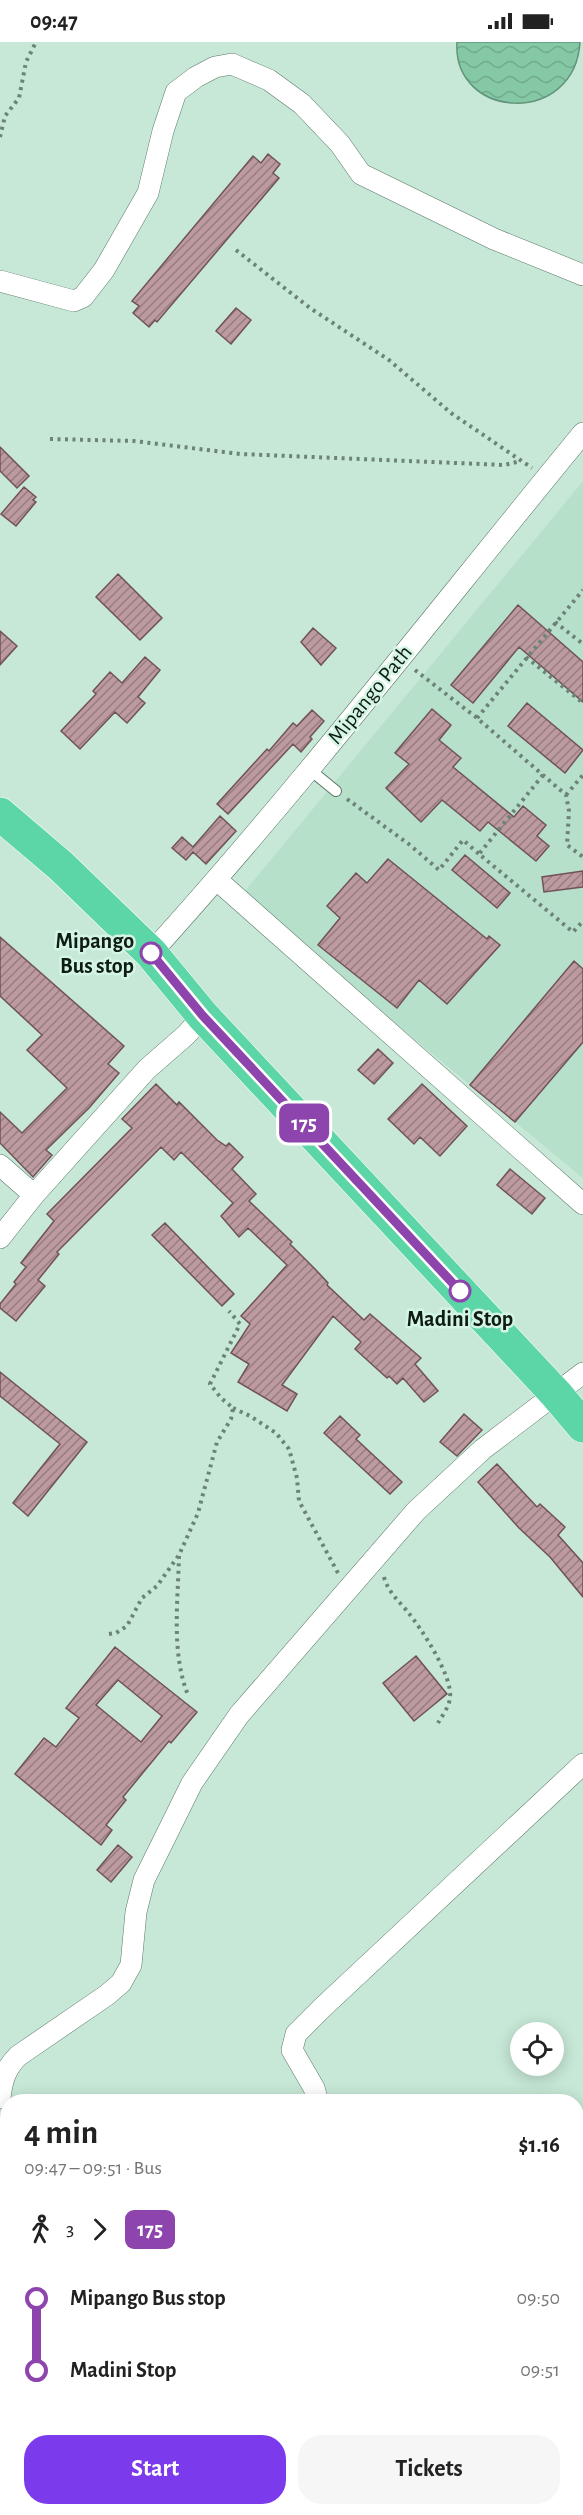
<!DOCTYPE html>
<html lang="en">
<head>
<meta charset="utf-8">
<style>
  body { margin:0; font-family:"Alegreya Sans",sans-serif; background:#f6f6f6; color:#222; height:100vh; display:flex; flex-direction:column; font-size:22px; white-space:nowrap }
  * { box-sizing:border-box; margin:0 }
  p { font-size:20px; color:#767676 }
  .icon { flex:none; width:33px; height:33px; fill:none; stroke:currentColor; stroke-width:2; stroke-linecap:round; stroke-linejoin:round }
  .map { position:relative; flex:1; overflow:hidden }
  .drawer { position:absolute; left:0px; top:2052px; width:584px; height:422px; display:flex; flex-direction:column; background:#fff; border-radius:24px 24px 0 0; box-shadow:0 3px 15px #0003 }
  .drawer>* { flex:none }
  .badge { padding:0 12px; border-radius:9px; font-size:21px; line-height:39px }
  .tools { position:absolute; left:510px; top:1980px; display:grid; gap:12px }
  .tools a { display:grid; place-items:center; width:54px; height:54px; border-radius:50%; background:#fff; box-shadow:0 3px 15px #0003; font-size:30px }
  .map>.badge { position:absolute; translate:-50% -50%; box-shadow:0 0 0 3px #fff }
  .legs { display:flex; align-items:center; gap:9px; height:66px; padding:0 24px; font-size:20px }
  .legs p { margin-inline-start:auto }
  .overview { display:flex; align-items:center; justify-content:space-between; height:102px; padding:0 24px }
  h1 { font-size:33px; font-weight:700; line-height:45px }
  .primary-button { display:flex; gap:12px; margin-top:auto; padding:12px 24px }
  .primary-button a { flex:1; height:69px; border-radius:24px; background:#7c3aed; color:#fff; font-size:24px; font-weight:700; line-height:69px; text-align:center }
  .primary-button a+a { background:#f6f6f6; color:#222 }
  ul { padding:0 24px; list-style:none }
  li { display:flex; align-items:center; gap:21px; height:72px; font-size:22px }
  li i { display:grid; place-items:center; width:9px; height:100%; margin:0 8px; background:currentColor }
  li i::after { content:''; width:15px; height:15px; margin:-8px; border:4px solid; border-radius:50%; background:#fff }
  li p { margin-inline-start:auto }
  li:first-child i { background:linear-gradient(#0000 50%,currentColor 0) }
  li:last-child i { background:linear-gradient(currentColor 50%,#0000 0) }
  .status { display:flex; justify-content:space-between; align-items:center; height:42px; padding:0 30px; background:#fff; direction:ltr }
  .status svg { height:16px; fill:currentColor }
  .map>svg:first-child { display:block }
</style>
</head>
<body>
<div class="status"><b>09:47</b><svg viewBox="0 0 49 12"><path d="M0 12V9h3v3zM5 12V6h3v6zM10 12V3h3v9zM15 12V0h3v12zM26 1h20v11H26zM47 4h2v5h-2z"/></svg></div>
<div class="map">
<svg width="583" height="2473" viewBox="0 0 583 2473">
  <defs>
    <pattern id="water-waves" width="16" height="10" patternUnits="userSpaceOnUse" patternTransform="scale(1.5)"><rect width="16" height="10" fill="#84c8a6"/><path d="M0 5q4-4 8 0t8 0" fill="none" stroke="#71ab8e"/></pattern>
    <pattern id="building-hatch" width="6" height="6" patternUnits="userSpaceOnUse" patternTransform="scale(1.5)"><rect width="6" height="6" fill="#bc9a9f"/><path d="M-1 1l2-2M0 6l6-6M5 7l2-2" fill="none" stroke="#977d80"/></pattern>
  </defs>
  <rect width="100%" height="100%" fill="#c7e8d6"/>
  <path fill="#b7e0ca" d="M583,439V1136L241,854Z"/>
  <path fill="url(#water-waves)" stroke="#61947a" stroke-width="1.5" d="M457,0H580C575,85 452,78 457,0Z"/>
  <path fill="url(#building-hatch)" stroke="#705257" stroke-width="1.5" fill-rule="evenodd" d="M268,112L280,122L273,131L279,136L157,280L155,278L149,285L133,271L139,264L132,259L253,114L261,121Z
    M236,266L251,278L231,302L216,289Z
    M0,405L29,434L17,446L0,429Z
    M24,445L36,455L33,458L36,460L16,484L1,472Z
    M118,532L162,576L140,598L96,555Z
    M518,563L583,620V660L519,605L473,661L451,643Z
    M313,586L336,606L321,623L301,600Z
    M0,589L17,604L0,623Z
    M145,615L160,628L138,655L145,661L127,681L115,670L80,707L61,689L96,652L93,649L110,630L122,641Z
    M527,661L583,708L565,731L508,684Z
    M432,667L451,683L439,698L461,716L453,725L514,775L523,764L546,783L537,794L549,804L536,819L488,780L480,789L442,758L421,780L386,746L409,722L395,711Z
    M312,668L324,679L310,695L312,697L301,710L293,702L228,772L217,762L267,707L269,709L293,681L297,684Z
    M220,774L236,789L206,822L193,810L186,818L172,806L182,795L193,805Z
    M465,813L510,851L497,866L452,828Z
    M388,817L487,897L489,894L500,903L447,962L419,938L397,966L318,903L340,876L327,864L356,831L367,841Z
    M583,829V845L544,850L542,835Z
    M0,895L124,1004L108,1022L119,1031L89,1066L46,1108L52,1113L33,1135L0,1101V1070L22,1091L67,1046L27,1008L42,993L0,954Z
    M574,919L583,927V1000L515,1080L470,1043Z
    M378,1007L393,1021L374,1042L358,1028Z
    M156,1042L177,1063L179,1060L217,1098L226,1104L229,1101L243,1115L232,1127L256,1152L249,1159L292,1200L290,1202L315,1227L328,1241L327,1243L364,1278L370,1272L421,1316L415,1322L438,1349L424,1360L403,1336L397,1342L389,1334L387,1336L355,1307L361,1300L333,1274L282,1343L297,1352L287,1369L238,1340L249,1322L231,1311L250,1282L241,1274L287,1223L248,1186L239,1195L221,1174L233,1161L181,1110L174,1118L161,1105L57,1210L59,1212L38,1238L45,1244L16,1279L0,1266V1262L16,1242L14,1240L26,1225L21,1221L54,1179L47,1172L132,1086L122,1077Z
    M422,1042L467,1084L440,1114L420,1095L414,1102L388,1077Z
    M510,1127L545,1156L532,1172L497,1143Z
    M165,1181L234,1252L222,1264L152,1193Z
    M0,1330L87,1400L28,1474L13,1461L60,1402L0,1354Z
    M464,1372L482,1388L457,1414L440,1400Z
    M340,1374L360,1393L356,1397L402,1440L390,1452L324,1391Z
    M497,1422L537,1465L540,1462L565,1485L558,1493L583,1521V1555L550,1515L519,1486L478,1440Z
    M115,1605L197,1670L171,1701L169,1699L123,1755L126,1758L106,1783L112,1788L101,1803L15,1732L44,1696L56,1705L79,1676L66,1666ZM118,1638L162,1674L141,1700L96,1663Z
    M416,1614L447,1652L414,1679L383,1641Z
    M118,1803L132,1815L111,1840L97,1828Z"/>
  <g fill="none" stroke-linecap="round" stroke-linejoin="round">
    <g stroke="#5b7869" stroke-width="12">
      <path id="service" d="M309,727L336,749
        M576,2452L583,2448
        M545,2470L552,2466"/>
    </g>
    <g stroke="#5b7869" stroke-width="22">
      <path id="minor" d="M0,239L74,259L83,255L104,228L148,151L163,89L176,50L196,35L215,25L232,22L269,38L302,62L340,102L361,132L494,197L583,233
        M217,838L583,1162
        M151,911C302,744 440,565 583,391
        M0,1123L34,1153
        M0,1196L34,1153L147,1027L186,993L203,974
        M0,2056C2,2039 5,2027 18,2014L107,1953L121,1941L131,1923L136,1870L144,1838L192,1741L239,1673L416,1469L483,1407L583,1331
        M318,2060L314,2046L292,2008L296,1992L323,1965L583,1722
        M0,2435L8,2424"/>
    </g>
    <g stroke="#fff" stroke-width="34">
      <path id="trunk" d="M0,772L61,824L151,911L203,974L556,1352L583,1384"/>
    </g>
    <path stroke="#6c8376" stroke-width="4" stroke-dasharray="3 4.5" stroke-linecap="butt" d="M0,95L5,74L19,56L26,20L36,0
      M236,208L310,266L389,318L451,371L532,426
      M50,397L134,399L240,412L504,423L521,419
      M555,580L583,602
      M526,615L583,661
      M415,628L477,676L566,753L569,769L567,803L583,815
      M477,676L583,548
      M543,733L479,812L573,890L583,879
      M566,753L583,733
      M347,757L410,803L439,828L463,798L479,812
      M233,1366L250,1374L276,1391L289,1407L297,1436L299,1459L338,1531
      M179,1514C178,1559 171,1611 188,1653
      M384,1535C388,1550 398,1558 407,1569C421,1586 453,1634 450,1656C449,1665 442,1674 438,1681
      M109,1592L116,1591L127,1584L142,1556L157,1544L179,1513L198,1471L217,1400L231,1377L233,1366L221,1356L210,1342L240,1282L229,1269
      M576,2220L583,2219
      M99,2473L105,2466"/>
    <use href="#service" stroke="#fff" stroke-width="10"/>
    <use href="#minor" stroke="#fff" stroke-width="21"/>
    <use href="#trunk" stroke="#5cd6a6" stroke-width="33"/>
  </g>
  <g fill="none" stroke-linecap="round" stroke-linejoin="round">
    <g stroke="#fff" stroke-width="14">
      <path id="line-1" d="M151,911L203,974L460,1249"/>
    </g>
    <use href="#line-1" stroke="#8e44ad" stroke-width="9"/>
  </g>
  <g fill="#fff" stroke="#8e44ad" stroke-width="3">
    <circle cx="151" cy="911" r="10"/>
    <circle cx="460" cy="1249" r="10"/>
  </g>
  <g text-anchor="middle" stroke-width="5" stroke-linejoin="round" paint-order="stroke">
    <g font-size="22" fill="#0f1b15" stroke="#d4f5e3">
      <text transform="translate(369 652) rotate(-51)" y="8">Mipango Path</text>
    </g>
    <g font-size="22" font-weight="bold" fill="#0f1b15" stroke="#d4f5e3" text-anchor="end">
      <text x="134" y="906">Mipango<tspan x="134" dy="25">Bus stop</tspan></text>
      <text x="460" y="1284" text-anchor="middle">Madini Stop</text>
    </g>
  </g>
</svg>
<div class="tools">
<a><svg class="icon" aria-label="locate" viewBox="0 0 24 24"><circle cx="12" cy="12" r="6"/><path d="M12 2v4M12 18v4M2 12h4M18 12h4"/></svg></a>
</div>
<b class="badge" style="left:304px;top:1081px;background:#8e44ad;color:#fff">175</b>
<section class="drawer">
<div class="overview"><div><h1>4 min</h1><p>09:47 – 09:51 · Bus</p></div><b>$1.16</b></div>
<div class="legs"><svg class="icon" aria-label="walk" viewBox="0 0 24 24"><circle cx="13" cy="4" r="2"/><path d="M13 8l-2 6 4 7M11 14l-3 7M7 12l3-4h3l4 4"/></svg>3<svg class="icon" aria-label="forward" viewBox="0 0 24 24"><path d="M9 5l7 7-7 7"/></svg><b class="badge" style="background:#8e44ad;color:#fff">175</b></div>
<ul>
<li><i style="color:#8e44ad"></i><b>Mipango Bus stop</b><p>09:50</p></li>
<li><i style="color:#8e44ad"></i><b>Madini Stop</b><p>09:51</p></li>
</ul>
<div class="primary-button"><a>Start</a><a>Tickets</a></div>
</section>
</div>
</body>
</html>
